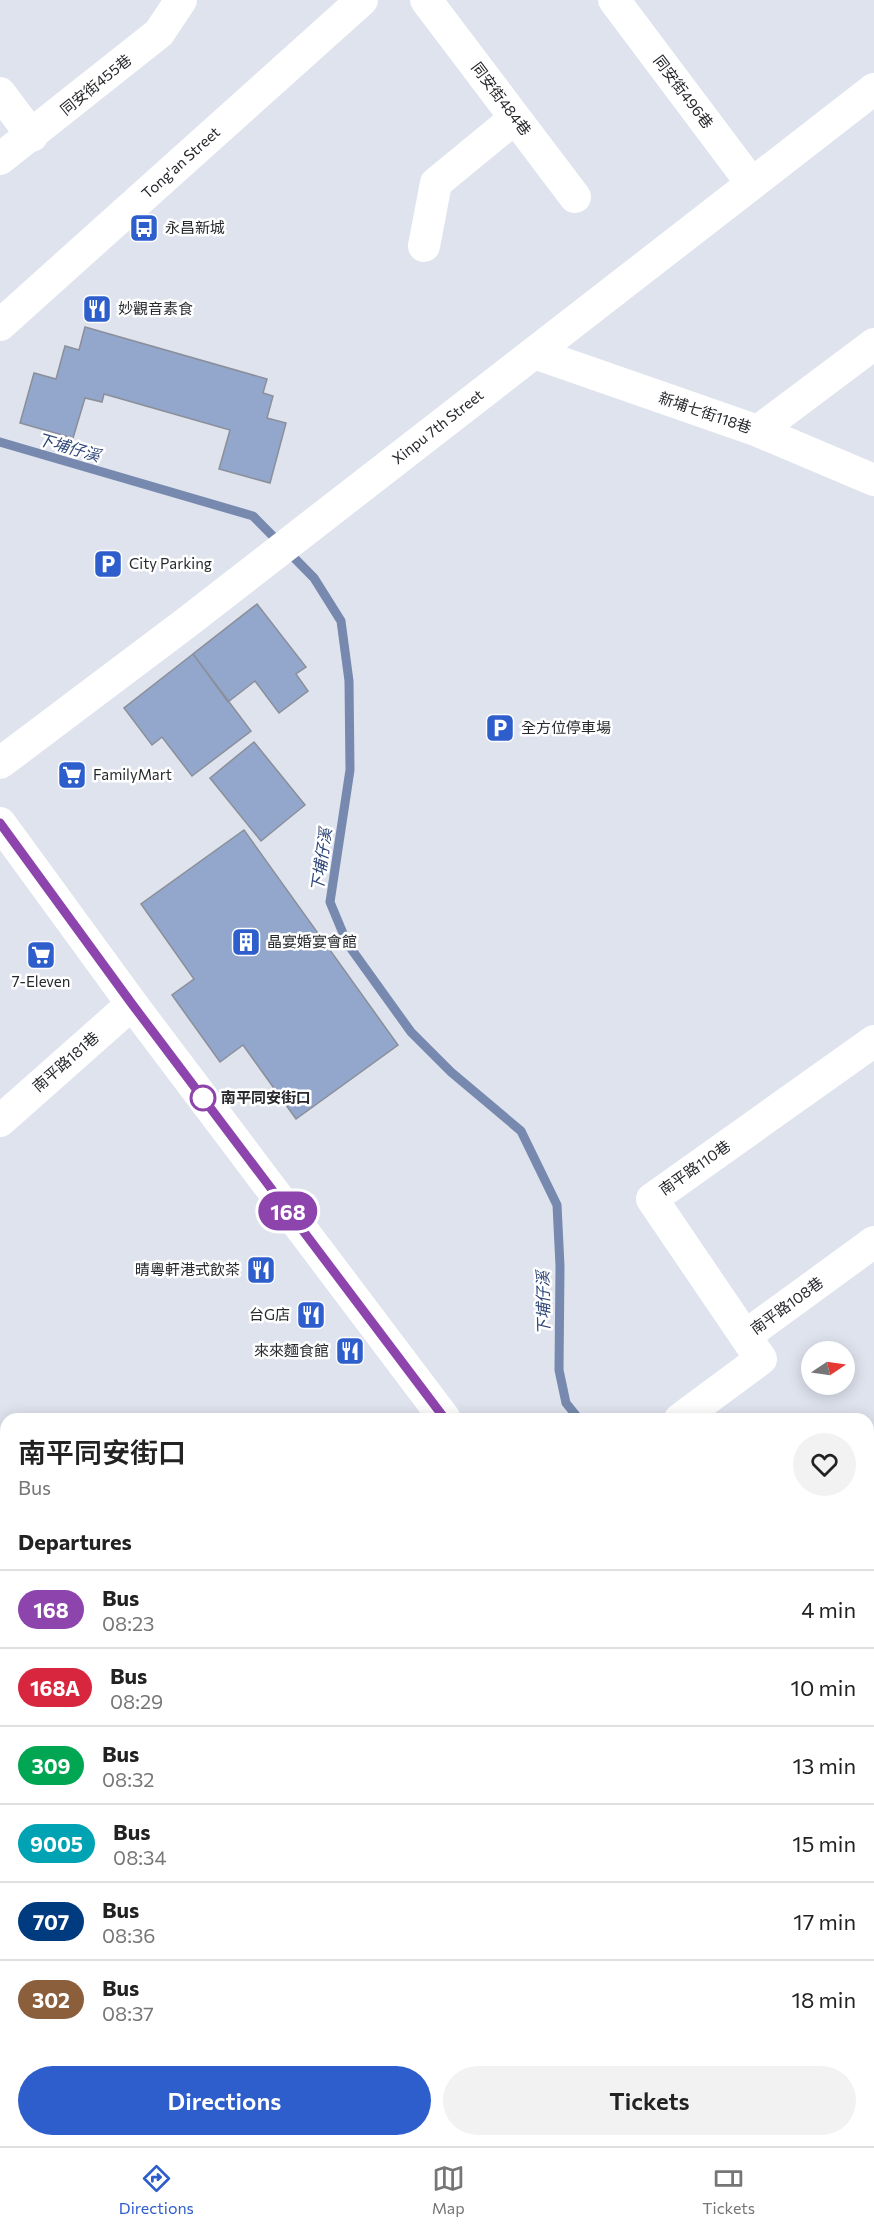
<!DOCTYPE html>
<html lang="en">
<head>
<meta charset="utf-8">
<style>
  body { margin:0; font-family:Commissioner,"Noto Sans TC",sans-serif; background:#f2f2f2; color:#222; height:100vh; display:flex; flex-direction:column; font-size:22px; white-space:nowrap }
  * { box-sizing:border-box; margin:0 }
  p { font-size:20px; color:#767676 }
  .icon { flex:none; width:33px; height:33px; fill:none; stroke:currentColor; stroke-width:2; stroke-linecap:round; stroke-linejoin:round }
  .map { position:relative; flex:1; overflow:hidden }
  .panel { position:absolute; left:0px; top:1413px; width:874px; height:734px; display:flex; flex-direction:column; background:#fff; border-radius:18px 18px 0 0; box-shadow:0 3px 15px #0003 }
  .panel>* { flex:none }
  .badge { padding:0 12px; border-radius:20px; font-size:21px; line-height:39px }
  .needle { width:39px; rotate:77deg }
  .controls { position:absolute; left:801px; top:1341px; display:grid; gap:12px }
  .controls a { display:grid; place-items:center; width:54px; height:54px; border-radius:50%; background:#fff; box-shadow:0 3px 15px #0003; font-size:30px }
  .map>.badge { position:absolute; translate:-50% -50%; box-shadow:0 0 0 3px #fff }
  h2 { padding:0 18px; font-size:22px; line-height:54px }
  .round { display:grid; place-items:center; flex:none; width:63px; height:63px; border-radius:32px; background:#f2f2f2 }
  .summary { display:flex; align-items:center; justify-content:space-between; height:102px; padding:0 18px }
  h1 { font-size:28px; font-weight:600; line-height:45px }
  .primary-button { display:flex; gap:12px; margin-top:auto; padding:12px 18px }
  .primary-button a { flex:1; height:69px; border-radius:36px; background:#2e5ecc; color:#fff; font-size:24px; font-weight:600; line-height:69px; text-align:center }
  .primary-button a+a { background:#f2f2f2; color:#222 }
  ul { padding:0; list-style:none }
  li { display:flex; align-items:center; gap:18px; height:78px; padding:0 18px; border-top:2px solid #e0e0e0 }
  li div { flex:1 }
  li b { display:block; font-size:22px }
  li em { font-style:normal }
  li .badge { min-width:66px; font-weight:700; text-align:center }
  .tabs { display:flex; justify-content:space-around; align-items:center; height:84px; border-top:2px solid #e0e0e0; background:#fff; font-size:16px; color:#767676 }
  .tabs a { display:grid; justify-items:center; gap:3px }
  .tabs .on { color:#2e5ecc }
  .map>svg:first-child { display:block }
</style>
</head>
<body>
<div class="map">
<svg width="874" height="2146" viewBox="0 0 874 2146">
  <rect width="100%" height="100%" fill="#dee3ee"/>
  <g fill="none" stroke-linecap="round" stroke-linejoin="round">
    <path stroke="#7789ae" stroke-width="9" d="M0,442L253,516L314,578L341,621L349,681L350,770L330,902L347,943L411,1032L451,1072L521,1131L557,1205L560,1266L559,1370L566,1403L579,1419"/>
  </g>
  <path fill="#93a7cd" stroke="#8a8f99" stroke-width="1.5" d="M85,327L267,379L263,393L273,396L267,418L286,423L270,483L219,469L230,430L104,394L102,402L85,398L73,438L20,423L34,373L56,379L65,346L79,350Z
    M257,604L306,667L296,674L308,691L279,713L255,681L228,702L193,654Z
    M193,654L251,731L192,776L162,737L152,745L124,708Z
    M254,742L305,805L261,841L210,778Z
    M244,830L398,1045L296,1119L243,1045L220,1062L172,995L194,979L141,904Z
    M868,1713L874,1721V1853L868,1856Z"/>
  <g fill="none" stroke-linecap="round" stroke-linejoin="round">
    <path stroke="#888b93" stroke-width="4" stroke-dasharray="6 3" stroke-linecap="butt" d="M135,2140L137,2146"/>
    <path stroke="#fff" stroke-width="32" d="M426,0L575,197
      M614,0L752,184
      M0,93L32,136
      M0,159L159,33L181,0
      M424,246L436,183L515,118
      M0,325L362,0
      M534,353L758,431L874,480
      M758,431L874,344
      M0,763L186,623L874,89
      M0,823L132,1004L445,1419
      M0,1121L132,1004
      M745,1336L652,1199L874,1041
      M680,1419L761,1359L745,1336L874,1242
      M868,1549L874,1545
      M868,1613L874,1609
      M868,1700L874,1706
      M868,1928L874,1927
      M868,2018L874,2027
      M0,2072L6,2080
      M309,2140L310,2146
      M453,2140L455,2146
      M597,2140L598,2146
      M774,2140L775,2146
      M0,2146L7,2140
      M72,2146L80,2140
      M636,2146L663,2140"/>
  </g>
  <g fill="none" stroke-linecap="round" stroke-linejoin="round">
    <g stroke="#fff" stroke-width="14">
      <path id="line" d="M0,823L132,1004L445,1419"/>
    </g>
    <use href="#line" stroke="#8e44ad" stroke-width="9"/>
  </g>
  <defs>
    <g id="bus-square" transform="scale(1.5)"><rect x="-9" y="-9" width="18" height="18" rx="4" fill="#2e5ecc" stroke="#fff"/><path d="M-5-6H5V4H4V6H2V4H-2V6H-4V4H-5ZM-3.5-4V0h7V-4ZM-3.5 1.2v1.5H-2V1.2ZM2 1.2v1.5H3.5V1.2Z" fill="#fff"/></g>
    <g id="restaurant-square" transform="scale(1.5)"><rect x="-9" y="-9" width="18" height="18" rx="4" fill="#2e5ecc" stroke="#fff"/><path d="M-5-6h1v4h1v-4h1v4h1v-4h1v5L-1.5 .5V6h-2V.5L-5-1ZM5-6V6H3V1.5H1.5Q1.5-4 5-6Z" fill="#fff"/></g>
    <g id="parking-square" transform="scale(1.5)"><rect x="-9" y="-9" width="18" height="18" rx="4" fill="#2e5ecc" stroke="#fff"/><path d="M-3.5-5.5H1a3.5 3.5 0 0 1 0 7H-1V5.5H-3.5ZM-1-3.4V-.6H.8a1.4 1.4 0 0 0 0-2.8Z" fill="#fff"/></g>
    <g id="supermarket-square" transform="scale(1.5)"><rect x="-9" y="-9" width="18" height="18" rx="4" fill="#2e5ecc" stroke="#fff"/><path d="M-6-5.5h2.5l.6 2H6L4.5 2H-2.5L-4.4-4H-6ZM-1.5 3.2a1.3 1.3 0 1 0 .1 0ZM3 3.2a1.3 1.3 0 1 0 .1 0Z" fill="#fff"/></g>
    <g id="building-square" transform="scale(1.5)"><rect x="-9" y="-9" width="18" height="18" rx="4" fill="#2e5ecc" stroke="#fff"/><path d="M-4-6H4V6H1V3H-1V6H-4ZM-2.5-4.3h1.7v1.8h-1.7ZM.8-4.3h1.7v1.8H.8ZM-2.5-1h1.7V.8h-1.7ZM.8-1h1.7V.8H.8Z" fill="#fff"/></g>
  </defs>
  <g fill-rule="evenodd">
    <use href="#bus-square" x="144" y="228"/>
    <use href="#restaurant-square" x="97" y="309"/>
    <use href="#parking-square" x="108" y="564"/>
    <use href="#parking-square" x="500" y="728"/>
    <use href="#supermarket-square" x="72" y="775"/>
    <use href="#building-square" x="246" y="942"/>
    <use href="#supermarket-square" x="41" y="955"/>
    <use href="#restaurant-square" x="261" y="1270"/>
    <use href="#restaurant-square" x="311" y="1315"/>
    <use href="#restaurant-square" x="350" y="1351"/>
  </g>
  <circle fill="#fff" stroke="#8e44ad" stroke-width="3" cx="203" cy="1098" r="12"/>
  <g text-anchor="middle" stroke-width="5" stroke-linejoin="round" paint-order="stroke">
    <g font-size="15" fill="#26282c" stroke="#fff">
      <text transform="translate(96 85) rotate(-39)" y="5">同安街455巷</text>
      <text transform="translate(683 92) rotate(53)" y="5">同安街496巷</text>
      <text transform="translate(501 99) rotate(53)" y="5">同安街484巷</text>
      <text transform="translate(181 163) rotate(-42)" y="5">Tong'an Street</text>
      <text transform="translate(705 413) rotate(19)" y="5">新埔七街118巷</text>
      <text transform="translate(438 427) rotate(-38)" y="5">Xinpu 7th Street</text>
      <text transform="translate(66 1062) rotate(-41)" y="5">南平路181巷</text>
      <text transform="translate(695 1168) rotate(-35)" y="5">南平路110巷</text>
      <text transform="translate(787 1306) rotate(-36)" y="5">南平路108巷</text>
    </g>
    <g font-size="15" fill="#26282c" stroke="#fff" text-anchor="start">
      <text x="165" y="233">永昌新城</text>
      <text x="118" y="314">妙觀音素食</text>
      <text x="129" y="569">City Parking</text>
      <text x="521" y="733">全方位停車場</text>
      <text x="93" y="780">FamilyMart</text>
      <text x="267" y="947">晶宴婚宴會館</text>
      <text x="41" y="987" text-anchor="middle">7-Eleven</text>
      <text x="240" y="1275" text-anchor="end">晴粵軒港式飲茶</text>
      <text x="290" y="1320" text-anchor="end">台G店</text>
      <text x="329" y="1356" text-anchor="end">來來麵食館</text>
    </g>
    <g font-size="15" font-weight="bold" fill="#26282c" stroke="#fff" text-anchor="start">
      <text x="221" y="1103">南平同安街口</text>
    </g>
    <g font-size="16" font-style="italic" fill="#2f4779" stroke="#fff">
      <text transform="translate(69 447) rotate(16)" y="6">下埔仔溪</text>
      <text transform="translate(321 860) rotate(-82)" y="6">下埔仔溪</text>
      <text transform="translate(543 1303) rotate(-91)" y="6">下埔仔溪</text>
    </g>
  </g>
</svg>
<div class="controls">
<a><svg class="needle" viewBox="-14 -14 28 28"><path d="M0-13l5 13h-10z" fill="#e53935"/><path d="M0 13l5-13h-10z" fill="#767676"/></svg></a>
</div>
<b class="badge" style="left:288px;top:1211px;background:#8e44ad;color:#fff">168</b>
<section class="panel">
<div class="summary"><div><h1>南平同安街口</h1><p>Bus</p></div><a class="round"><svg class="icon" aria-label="heart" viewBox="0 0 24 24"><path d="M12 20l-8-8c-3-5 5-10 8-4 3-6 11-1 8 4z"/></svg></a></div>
<h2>Departures</h2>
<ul>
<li><span class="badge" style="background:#8e44ad;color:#fff">168</span><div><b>Bus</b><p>08:23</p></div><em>4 min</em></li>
<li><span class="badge" style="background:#d7263d;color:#fff">168A</span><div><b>Bus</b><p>08:29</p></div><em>10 min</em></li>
<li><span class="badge" style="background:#00a651;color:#fff">309</span><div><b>Bus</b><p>08:32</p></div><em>13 min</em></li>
<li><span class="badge" style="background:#00a3b4;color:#fff">9005</span><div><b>Bus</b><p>08:34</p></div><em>15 min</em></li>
<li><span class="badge" style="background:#003b80;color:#fff">707</span><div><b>Bus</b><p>08:36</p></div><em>17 min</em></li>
<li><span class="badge" style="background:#8b5e3c;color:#fff">302</span><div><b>Bus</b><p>08:37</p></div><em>18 min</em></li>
</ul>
<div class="primary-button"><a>Directions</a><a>Tickets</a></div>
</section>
</div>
<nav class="tabs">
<a class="on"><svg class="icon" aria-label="directions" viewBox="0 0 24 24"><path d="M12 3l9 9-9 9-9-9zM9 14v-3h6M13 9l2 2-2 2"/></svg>Directions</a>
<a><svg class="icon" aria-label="map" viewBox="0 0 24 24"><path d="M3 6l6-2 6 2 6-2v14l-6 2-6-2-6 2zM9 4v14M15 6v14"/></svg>Map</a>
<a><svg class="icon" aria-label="tickets" viewBox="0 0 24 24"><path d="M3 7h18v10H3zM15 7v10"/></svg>Tickets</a>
</nav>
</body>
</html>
